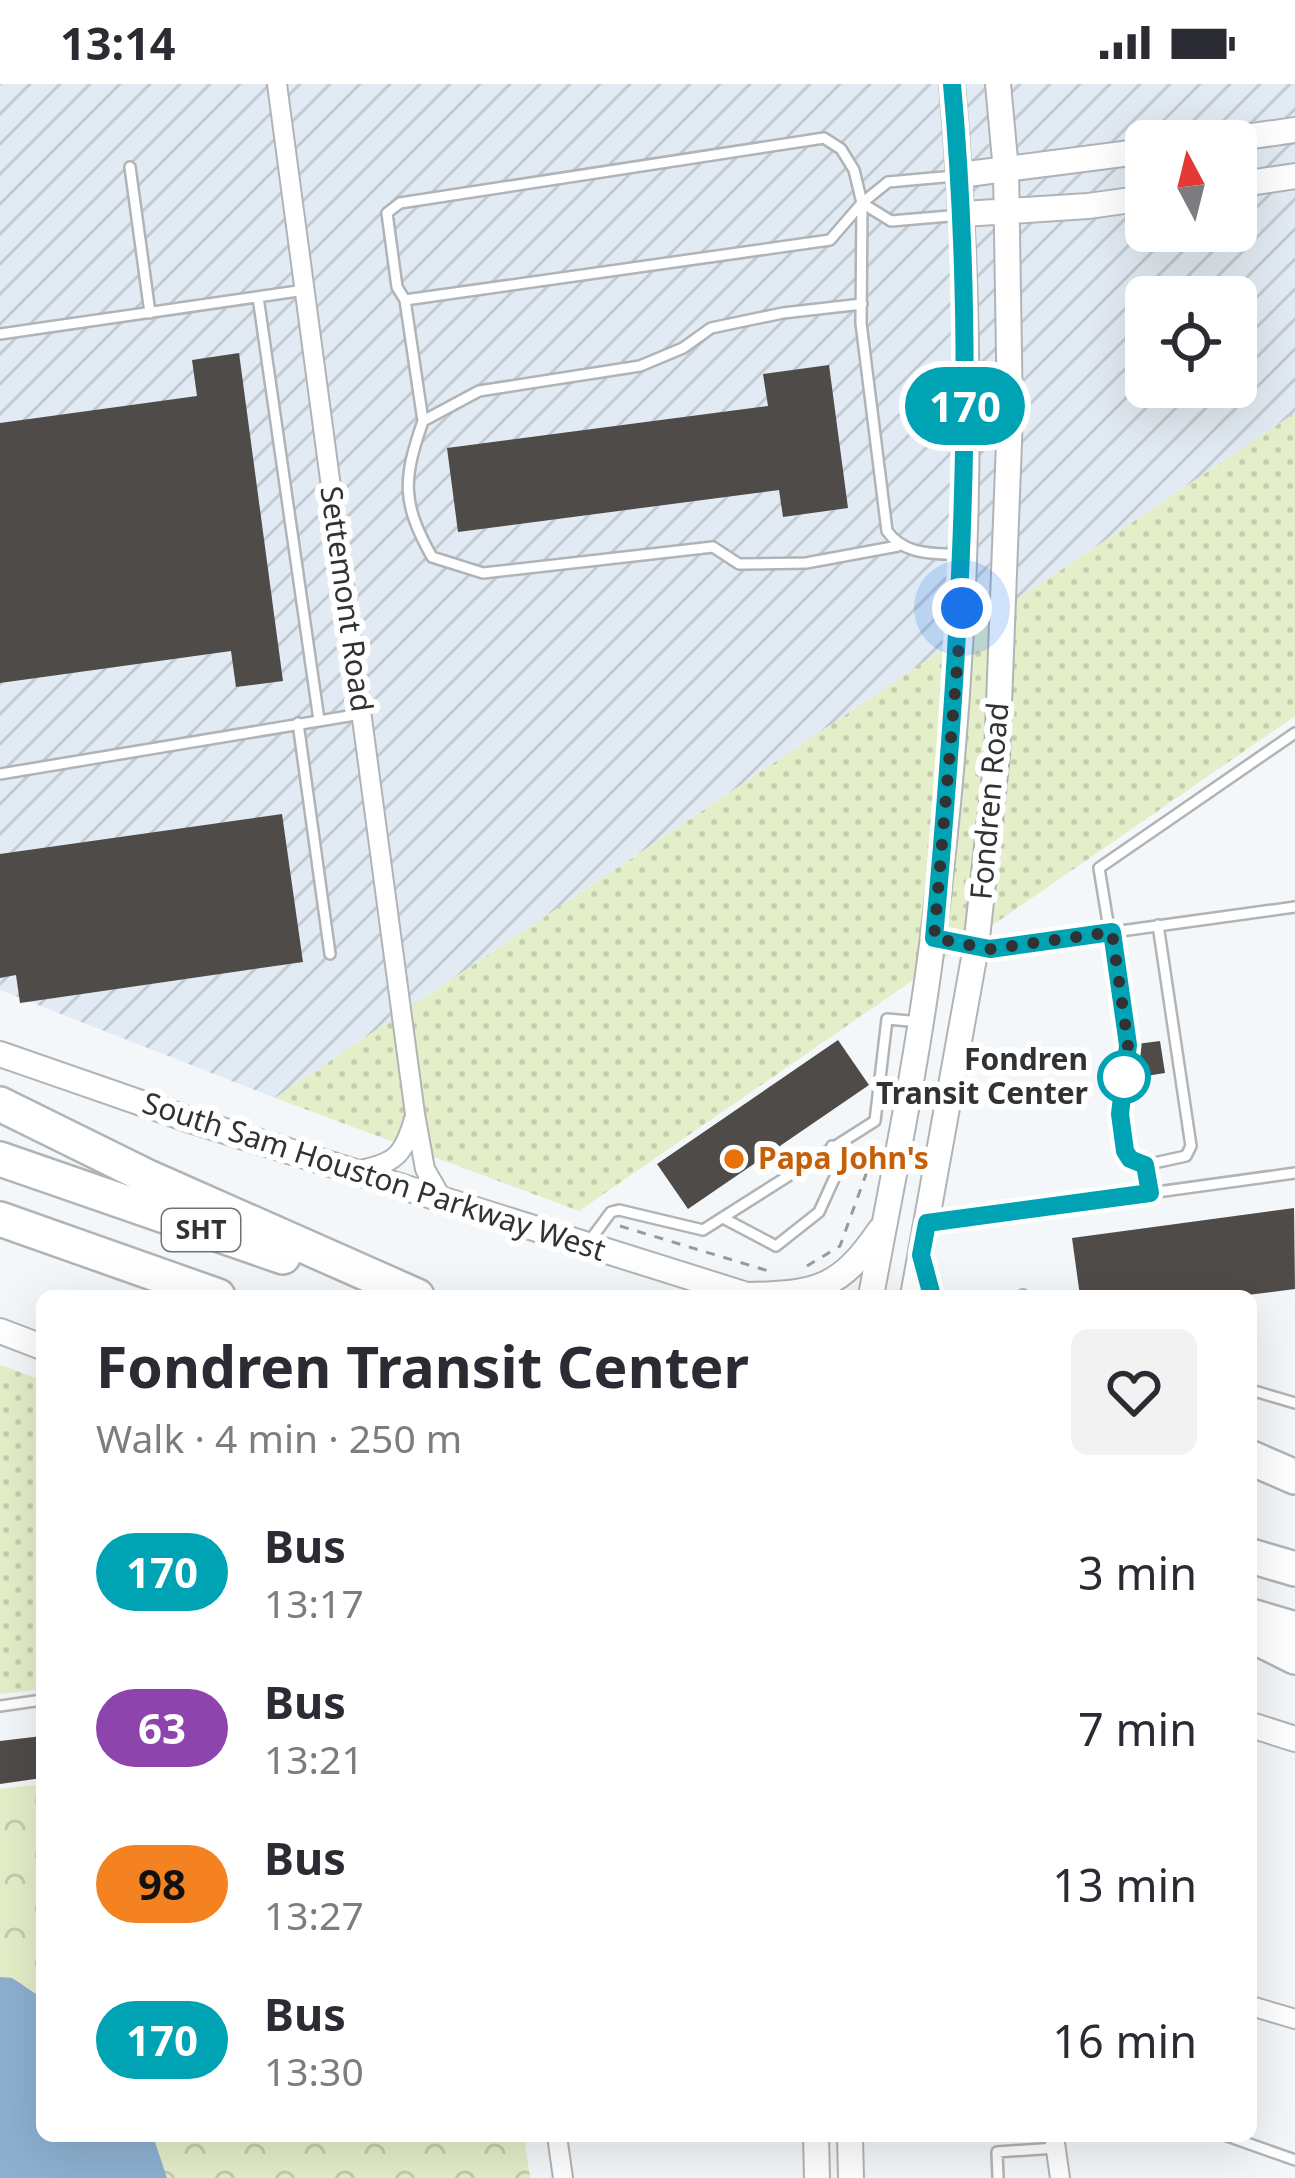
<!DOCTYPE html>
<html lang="en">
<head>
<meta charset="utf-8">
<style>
  body { margin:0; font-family:"Noto Sans",sans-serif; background:#f2f2f3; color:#2b2b33; height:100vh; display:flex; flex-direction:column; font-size:45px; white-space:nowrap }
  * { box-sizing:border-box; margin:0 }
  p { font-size:39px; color:#7c7c81 }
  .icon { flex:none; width:66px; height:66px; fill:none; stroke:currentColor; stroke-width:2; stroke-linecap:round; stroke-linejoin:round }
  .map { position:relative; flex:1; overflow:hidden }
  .panel { position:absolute; left:36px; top:1206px; width:1221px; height:852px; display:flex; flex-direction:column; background:#fff; border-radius:18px; box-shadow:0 12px 48px #0002 }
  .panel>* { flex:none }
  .badge { padding:0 24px; border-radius:39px; font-size:42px; line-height:78px }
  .needle { width:78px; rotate:353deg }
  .controls { position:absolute; left:1125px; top:36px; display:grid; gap:24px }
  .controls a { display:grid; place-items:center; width:132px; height:132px; border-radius:18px; background:#fff; box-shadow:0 12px 48px #0002; font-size:60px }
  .you { position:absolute; width:60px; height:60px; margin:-30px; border:9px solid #fff; border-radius:50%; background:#1a73e8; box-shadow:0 0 0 18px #1a73e833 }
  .map>.badge { position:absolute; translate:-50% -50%; box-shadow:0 0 0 6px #fff }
  .round { display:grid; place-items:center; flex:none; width:126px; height:126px; border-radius:18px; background:#f2f2f3 }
  .summary { display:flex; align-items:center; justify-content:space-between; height:204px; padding:0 60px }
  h1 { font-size:57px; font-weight:700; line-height:90px }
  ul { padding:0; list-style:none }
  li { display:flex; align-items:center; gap:36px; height:156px; padding:0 60px }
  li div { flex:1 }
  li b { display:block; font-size:45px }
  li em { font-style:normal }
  li .badge { min-width:132px; font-weight:700; text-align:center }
  .status { display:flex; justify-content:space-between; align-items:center; height:84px; padding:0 60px; background:#fff; direction:ltr }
  .status svg { height:33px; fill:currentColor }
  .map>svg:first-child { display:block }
</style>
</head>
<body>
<div class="status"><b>13:14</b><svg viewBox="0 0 49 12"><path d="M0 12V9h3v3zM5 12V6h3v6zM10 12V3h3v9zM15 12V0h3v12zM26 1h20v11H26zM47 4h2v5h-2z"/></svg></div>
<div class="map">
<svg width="1295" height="2094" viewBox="0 0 1295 2094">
  <defs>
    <pattern id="industrial-furrows" width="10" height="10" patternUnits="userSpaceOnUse" patternTransform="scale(3)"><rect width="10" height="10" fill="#e2ebf3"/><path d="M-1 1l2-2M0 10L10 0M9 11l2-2" fill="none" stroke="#c2cad1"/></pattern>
    <pattern id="grass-dots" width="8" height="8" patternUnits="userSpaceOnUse" patternTransform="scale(3)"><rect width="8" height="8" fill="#e4eec8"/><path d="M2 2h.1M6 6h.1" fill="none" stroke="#c4cdac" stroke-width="1.8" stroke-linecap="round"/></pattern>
    <pattern id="park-crowns" width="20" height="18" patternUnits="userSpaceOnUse" patternTransform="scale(3)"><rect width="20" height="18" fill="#e4eec8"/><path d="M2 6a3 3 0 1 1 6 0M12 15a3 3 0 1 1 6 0" fill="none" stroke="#c4cdac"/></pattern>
  </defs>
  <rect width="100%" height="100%" fill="#f4f7f9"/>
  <path fill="url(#industrial-furrows)" fill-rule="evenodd" d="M0,0H1295V329L275,1014L0,906ZM1146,57H1236V147H1146ZM1146,213H1236V303H1146Z"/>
  <path fill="url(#grass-dots)" d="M1295,329V632L579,1127L275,1014Z
    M0,1281L42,1296V1605L0,1610Z"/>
  <path fill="url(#park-crowns)" d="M42,1700V2052H524L530,2094H0V1705Z"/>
  <path fill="#8db0d1" d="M0,1893L12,1894L42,1914V2052H153L167,2094H0Z"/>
  <path fill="#4e4b49" d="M239,269L283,597L236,603L231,567L0,599V339L197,312L192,276Z
    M829,281L848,424L783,433L779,406L458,448L447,364L768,322L763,290Z
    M282,730L303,878L20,919L16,891L0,894V770Z
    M838,956L869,1001L688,1125L657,1080Z
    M1160,957L1165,989L1140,993L1137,960Z
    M1294,1124L1295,1205L1239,1212H1080L1072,1154Z
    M42,1652V1694L0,1700V1657Z"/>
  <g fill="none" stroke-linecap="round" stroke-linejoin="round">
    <g stroke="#b1b4b6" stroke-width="14">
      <path id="lane" d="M130,83L150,229
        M955,92L888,98L862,119L891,137L961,131
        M862,119L830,156L405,216L397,203L387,129L400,119L824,54L841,65L854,86L862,119L861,239L887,447C905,472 933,469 962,471
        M258,213L319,636
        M405,216L423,337
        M862,220L783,229L711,244L683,264L640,282L479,307L423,337C403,395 401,418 432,473L483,489L713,463L739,480L806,479L898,462
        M0,250L305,206
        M298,639L330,870
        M0,690L361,630
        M1158,841L1191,1062L1186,1072L1145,1081L1130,1075L1125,1067L1120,1030L1128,961L1099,784L1295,649
        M980,863L990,865L1295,823
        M723,1134L776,1162L819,1128L839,1084L832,1062
        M932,1139L1295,1089
        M588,1159L611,1128L619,1126L703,1146L875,1037L887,935L921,938
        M1023,1211L1024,1212
        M1251,1306L1295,1319
        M0,1622L42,1616
        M1227,2052L1295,2076
        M998,2094L997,2068L1056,2064"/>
    </g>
    <g stroke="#b1b4b6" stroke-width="22">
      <path id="street" d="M277,0L415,1030L425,1085L441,1113
        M356,1087C395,1079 403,1073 414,1035
        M1251,1922L1295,1935
        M557,2052L563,2094
        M1054,2052L1060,2094"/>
    </g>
    <g stroke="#b1b4b6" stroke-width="28">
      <path id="secondary" d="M1217,57L1295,46
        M960,91L1146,67
        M1236,101L1295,92
        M964,130L1088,122L1146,114
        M0,970L193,1037L750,1212
        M747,1211C816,1210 840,1205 880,1146
        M871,1212C893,1093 918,974 933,853C969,572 977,283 952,0
        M913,1212L976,863L997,672L1010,332L1006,87L998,0
        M0,1247L42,1263
        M1251,1641L1295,1655
        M816,2052L817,2094
        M850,2052L851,2094"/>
    </g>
    <g stroke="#b1b4b6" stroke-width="38">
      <path id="highway" d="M0,1020L148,1093L417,1212
        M0,1075L283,1173
        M0,1135L218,1212
        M1251,1374L1295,1393
        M1251,1472L1295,1485
        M1251,1532L1295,1545
        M1251,1551L1295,1573"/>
    </g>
    <path stroke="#97999a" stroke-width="3" stroke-dasharray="9 9" stroke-linecap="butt" d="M620,1142L772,1188
      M807,1182L840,1162L877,1060"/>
    <use href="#lane" stroke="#fff" stroke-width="9"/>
    <use href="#street" stroke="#fff" stroke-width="18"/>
    <use href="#secondary" stroke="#fff" stroke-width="24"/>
    <use href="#highway" stroke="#fff" stroke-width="33"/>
  </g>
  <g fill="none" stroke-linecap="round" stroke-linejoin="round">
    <g stroke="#fff" stroke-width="27">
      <path id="line" d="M932,1212L921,1171L927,1139L1150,1109L1145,1081L1130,1075L1125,1067L1120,1030L1128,961L1112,848L990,865L934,854C960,569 978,285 952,0"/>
    </g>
    <use href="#line" stroke="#00a3b4" stroke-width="18"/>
    <path stroke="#313233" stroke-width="12" stroke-dasharray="0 21.6" d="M962,524L934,854L990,865L1112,848L1128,961L1124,993"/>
  </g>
  <circle fill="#fff" stroke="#00a3b4" stroke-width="6" cx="1124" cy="993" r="24"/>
  <circle fill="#e8710a" stroke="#fff" stroke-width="4.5" cx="734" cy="1075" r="12"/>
  <g text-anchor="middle" stroke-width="12" stroke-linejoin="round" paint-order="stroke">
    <rect fill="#fff" stroke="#6f7070" stroke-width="3" x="162" y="1125" width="78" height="42" rx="9"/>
    <g font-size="27" font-weight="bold" fill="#313233">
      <text x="201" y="1155">SHT</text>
    </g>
    <g font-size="30" fill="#313233" stroke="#fff">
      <text transform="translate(346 515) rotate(82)" y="10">Settemont Road</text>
      <text transform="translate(990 717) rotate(-85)" y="10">Fondren Road</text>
      <text transform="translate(374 1093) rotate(18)" y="10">South Sam Houston Parkway West</text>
    </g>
    <g font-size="30" font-weight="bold" fill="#313233" stroke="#fff" text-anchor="end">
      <text x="1088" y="986">Fondren<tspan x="1088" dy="34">Transit Center</tspan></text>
    </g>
    <g font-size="30" font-weight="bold" fill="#c56008" stroke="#fff" text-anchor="start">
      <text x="758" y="1085">Papa John's</text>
    </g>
  </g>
</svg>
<div class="controls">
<a><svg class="needle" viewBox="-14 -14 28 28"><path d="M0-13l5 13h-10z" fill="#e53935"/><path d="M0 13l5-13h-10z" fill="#7c7c81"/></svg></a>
<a><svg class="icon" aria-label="locate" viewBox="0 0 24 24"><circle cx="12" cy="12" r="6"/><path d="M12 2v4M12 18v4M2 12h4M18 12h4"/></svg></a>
</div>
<div class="you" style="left:962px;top:524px"></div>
<b class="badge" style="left:965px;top:322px;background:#00a3b4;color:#fff">170</b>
<section class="panel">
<div class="summary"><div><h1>Fondren Transit Center</h1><p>Walk · 4 min · 250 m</p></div><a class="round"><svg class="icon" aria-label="heart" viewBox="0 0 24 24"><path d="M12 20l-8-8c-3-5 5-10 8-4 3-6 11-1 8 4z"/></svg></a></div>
<ul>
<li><span class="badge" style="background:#00a3b4;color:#fff">170</span><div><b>Bus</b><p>13:17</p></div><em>3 min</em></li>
<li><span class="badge" style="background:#8e44ad;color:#fff">63</span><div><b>Bus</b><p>13:21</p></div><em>7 min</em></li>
<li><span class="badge" style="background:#f58220;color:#111">98</span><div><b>Bus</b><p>13:27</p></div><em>13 min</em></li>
<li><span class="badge" style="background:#00a3b4;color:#fff">170</span><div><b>Bus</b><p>13:30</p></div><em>16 min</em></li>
</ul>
</section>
</div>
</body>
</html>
